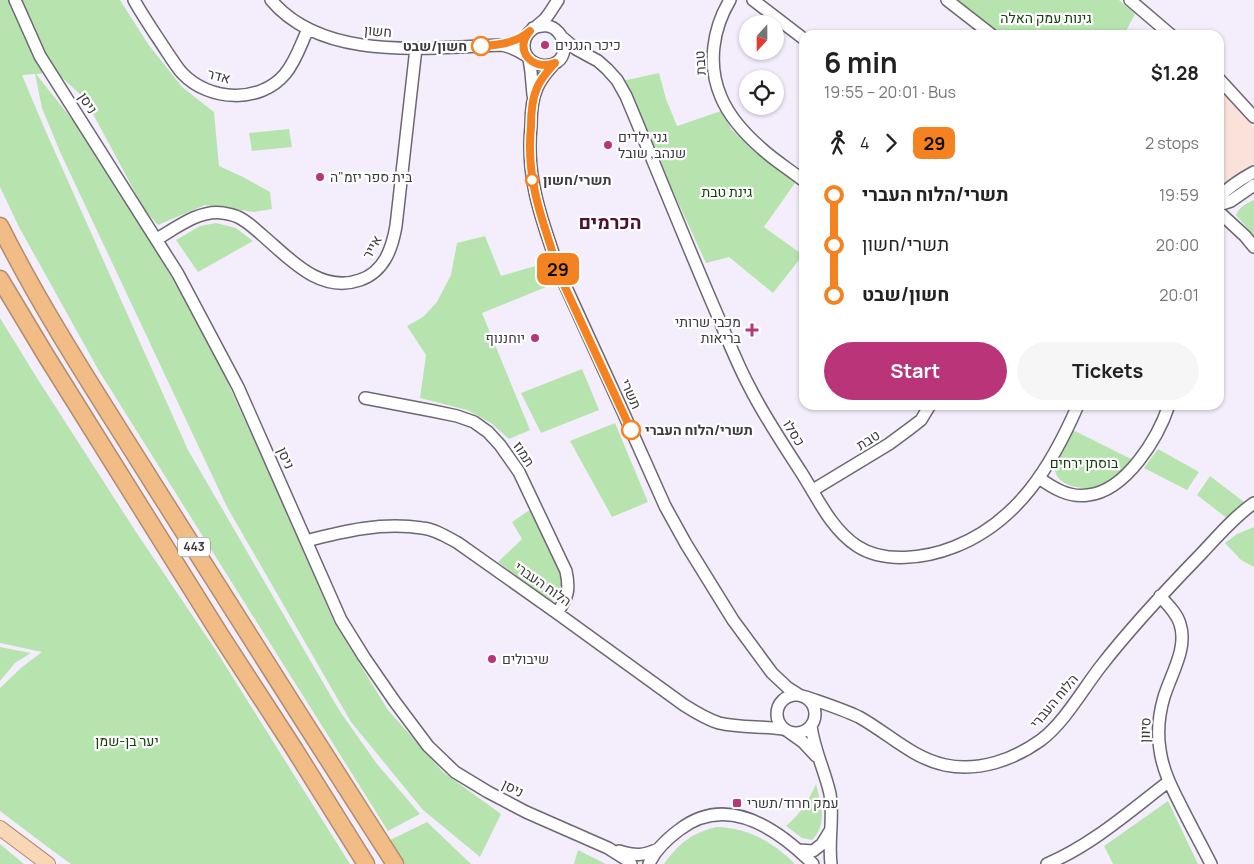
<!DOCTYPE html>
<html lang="en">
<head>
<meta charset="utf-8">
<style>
  body { margin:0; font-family:Manrope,Heebo,sans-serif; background:#f6f6f6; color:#222; height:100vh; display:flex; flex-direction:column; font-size:19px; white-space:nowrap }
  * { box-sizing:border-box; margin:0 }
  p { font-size:16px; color:#767676 }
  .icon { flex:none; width:28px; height:28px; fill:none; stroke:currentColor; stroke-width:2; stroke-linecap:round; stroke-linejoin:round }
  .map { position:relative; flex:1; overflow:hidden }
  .details { position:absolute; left:799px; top:30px; width:425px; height:380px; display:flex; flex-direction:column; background:#fff; border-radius:15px; box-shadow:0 1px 4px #0004 }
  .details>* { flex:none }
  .badge { padding:0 10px; border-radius:8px; font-size:18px; line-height:32px }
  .needle { width:32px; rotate:201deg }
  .fabs { position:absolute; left:739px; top:15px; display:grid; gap:10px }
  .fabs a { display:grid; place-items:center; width:45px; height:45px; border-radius:50%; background:#fff; box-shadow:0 1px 4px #0004; font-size:25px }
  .map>.badge { position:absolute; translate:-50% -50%; box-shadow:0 0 0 2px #fff }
  .legs { display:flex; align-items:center; gap:8px; height:55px; padding:0 25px; font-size:16px }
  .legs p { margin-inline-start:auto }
  .headline { display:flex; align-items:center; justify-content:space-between; height:85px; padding:0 25px }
  h1 { font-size:28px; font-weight:700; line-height:38px }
  .primary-button { display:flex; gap:10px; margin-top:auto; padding:10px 25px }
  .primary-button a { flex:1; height:58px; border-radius:30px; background:#b93479; color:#fff; font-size:20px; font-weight:700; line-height:58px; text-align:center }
  .primary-button a+a { background:#f6f6f6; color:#222 }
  ul { padding:0 25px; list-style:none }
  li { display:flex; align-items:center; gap:18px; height:50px; font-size:19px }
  li i { display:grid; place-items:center; width:8px; height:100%; margin:0 6px; background:currentColor }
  li i::after { content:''; width:12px; height:12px; margin:-6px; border:4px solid; border-radius:50%; background:#fff }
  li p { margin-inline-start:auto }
  li:first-child i { background:linear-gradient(#0000 50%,currentColor 0) }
  li:last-child i { background:linear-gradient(currentColor 50%,#0000 0) }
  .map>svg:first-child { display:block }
</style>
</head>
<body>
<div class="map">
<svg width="1254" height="864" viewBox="0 0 1254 864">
  <rect width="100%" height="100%" fill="#f4eefc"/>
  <path fill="#fae1d9" d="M1219,87L1238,107L1254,128V171L1219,192Z"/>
  <path fill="#b7e4ae" d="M0,0H120L148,44L182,87L214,112L219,166L243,177L270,192L272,209L254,212L205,205L158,225L145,211L85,99L56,72L36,74L86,137L126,199L208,340L278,492L334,622L388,710L443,772L501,814L480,857L423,810L351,722L227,507L61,154L42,108L35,74L22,75L43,125L188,450L339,710L377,764L420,814L388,831L99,371L19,227L0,187Z
    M957,0H1119L1135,14L1125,33L1126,35H1003Z
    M659,73L666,99L677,126L721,111L732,130L759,155L795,183L764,227L803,255L773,293L729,257L706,263L622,81Z
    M289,129L292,147L252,151L249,133Z
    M1254,200V236L1236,215C1239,207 1247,203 1254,200Z
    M216,223L236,228L253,241L198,272L176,240L200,226Z
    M485,236L501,276L535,266L546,287L482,313L530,430L509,439L491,423L467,410L420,398L426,355L407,326L423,317L437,302L451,275L457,243Z
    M0,318L37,378L136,532L215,649L350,864H71L53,851L0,811V688L22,667L42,652L0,643Z
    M582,369L599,410L541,433L521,393Z
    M615,423L648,502L612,517L570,441Z
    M1073,430L1133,460C1124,468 1115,482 1104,486C1088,491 1052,488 1055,465Z
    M1158,449L1199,472L1187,490L1144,468Z
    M1210,476L1244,502L1228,519L1197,495Z
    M531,509L561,569L563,591L560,599L556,600L550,601L498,562L522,539L512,522Z
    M1254,527V567L1241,560L1225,543L1237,534Z
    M0,647L31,653L15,663L0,681Z
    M816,784C821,804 828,824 812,840L802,838L786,826C801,813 808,802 816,784Z
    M1168,801L1198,864H1113L1104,846Z
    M427,822L471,864H405L390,840Z
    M716,827C747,827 773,842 795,864H664C678,844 692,833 716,827Z
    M0,844L24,864H0Z
    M578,850L606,864H574Z"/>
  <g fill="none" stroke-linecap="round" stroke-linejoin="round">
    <g stroke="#6d6773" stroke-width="14">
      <path id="minor" d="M15,0L40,56L178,274L238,387L341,620L364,657L395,702L428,746L455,772L488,792L526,812L608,848L627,860L631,864
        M134,0C144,18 156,35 167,52C172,59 177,68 183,74C209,101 260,104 285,74C296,61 301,44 308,29
        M271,0C324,63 429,47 502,45C512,47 519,51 527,56
        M730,0C713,28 707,65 721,97C729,116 745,134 761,148C774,160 790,170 804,181
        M753,0L804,39
        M947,0L992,35
        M1130,0L1171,35
        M533,28C543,25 551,24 558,32C563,37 564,42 564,49C562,74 523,69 524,45C524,31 537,28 545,19C550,13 554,6 558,0
        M563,38L576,49L598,61L607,69L617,80L626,96C655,165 683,235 713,305C725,332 735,360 749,386C764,416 783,444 801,472C817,497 831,529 857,546C884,564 926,558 954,547C1018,522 1052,465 1078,405
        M529,59L531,72L533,95
        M555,63C548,71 541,78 537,88C532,99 531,113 531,126C529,146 530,167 534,187C539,216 551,244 559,272L619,403L665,506L686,544L733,620L772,673L788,688L799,695
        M1219,79L1254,117
        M1219,197C1229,187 1241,179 1254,172
        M1219,205L1231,201L1254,185
        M1219,212L1245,236L1254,247
        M157,239C176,228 200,209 223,213C228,214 234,215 238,217C247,221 255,229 262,235C290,259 320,294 360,280C384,272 392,249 396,226L416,48
        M365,398L433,411L457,416L474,422L488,432L500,445L519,472L566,571C570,590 568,597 557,613
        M1039,478C1053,488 1069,498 1088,495C1126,491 1158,438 1169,405
        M813,490L889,444L908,430L921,420L930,405
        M306,541C344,531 382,522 422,528C435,529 447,537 458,543L557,613L684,705C695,712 706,719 719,723C740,728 762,726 783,729
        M1160,596C1167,604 1177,613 1180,624C1188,648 1171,674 1164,697C1159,714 1157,732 1160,750C1163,772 1173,790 1183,810C1192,828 1202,846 1211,864
        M777 714a19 19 0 1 1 38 0a19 19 0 1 1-38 0Z
        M806,697C823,703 842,709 859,717C888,733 912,758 945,765C979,772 1013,760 1041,740C1064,723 1083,689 1101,666C1132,626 1166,590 1202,553C1218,536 1234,517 1254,503
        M811,726C814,750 825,771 830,794C834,817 828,841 831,864
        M789,732L803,742L816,756
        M799,850L813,851L822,844L830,831
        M619,851C636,856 643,856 658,849
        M649,864C655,850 667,839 679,830C727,793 778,829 813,864
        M1047,864C1092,845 1130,811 1168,782"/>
    </g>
    <g stroke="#b28e6c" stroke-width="16">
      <path id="major" d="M0,828L48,864"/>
    </g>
    <g stroke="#b28e6c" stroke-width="19">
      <path id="highway" d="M0,226C45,316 101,400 154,485C234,612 314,738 395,864
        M0,279L45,354L221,636L293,747L366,864"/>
    </g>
    <use href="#minor" stroke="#fff" stroke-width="11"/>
    <use href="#major" stroke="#f7d7b6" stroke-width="14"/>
    <use href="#highway" stroke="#f1bc85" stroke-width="16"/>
  </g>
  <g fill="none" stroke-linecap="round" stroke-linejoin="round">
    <g stroke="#fff" stroke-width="11">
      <path id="line-1" d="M481,46C500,45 516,43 530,31C513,49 532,72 555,63C548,71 541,78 537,88C532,99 531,113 531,126C529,146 530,167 534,187C539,216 551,243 558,272L631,430"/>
    </g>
    <use href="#line-1" stroke="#f58220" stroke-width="8"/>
  </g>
  <g fill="#b93479" stroke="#fff" stroke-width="2">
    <circle cx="545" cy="45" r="5"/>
    <circle cx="608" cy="145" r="5"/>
    <circle cx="320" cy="177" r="5"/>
    <path d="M749.5 322.5h5v5h5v5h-5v5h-5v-5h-5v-5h5z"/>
    <circle cx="535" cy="338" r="5"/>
    <circle cx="492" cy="659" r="5"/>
    <rect x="732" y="798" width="10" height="10" rx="2.5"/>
  </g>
  <g fill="#fff" stroke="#f58220" stroke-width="2.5">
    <circle cx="481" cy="46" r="9"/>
    <circle cx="532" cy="180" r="6"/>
    <circle cx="631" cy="430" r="9"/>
  </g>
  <g text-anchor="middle" stroke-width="4.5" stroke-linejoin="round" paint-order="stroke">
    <rect fill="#fff" stroke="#767479" stroke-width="1" x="178" y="537.5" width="32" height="19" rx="4"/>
    <g font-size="12" font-weight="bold" fill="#3c393f">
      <text x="194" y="551">443</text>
    </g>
    <g font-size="14" fill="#16400e" stroke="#fff">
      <text x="1046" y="23">גינות עמק האלה</text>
      <text x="727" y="197">גינת טבת</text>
      <text x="1084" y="468">בוסתן ירחים</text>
      <text x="127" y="746">יער בן-שמן</text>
    </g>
    <g font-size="14" fill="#3c393f" stroke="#fff">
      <text transform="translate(378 31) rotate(5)" y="5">חשון</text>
      <text transform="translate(700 63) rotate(-93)" y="5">טבת</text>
      <text transform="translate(219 76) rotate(14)" y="5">אדר</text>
      <text transform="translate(88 103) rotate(57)" y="5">ניסן</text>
      <text transform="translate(372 247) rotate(-61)" y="5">אייר</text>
      <text transform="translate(631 394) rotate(66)" y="5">תשרי</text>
      <text transform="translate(794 433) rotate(58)" y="5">כסלו</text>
      <text transform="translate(868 440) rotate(-32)" y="5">טבת</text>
      <text transform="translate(524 454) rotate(57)" y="5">תמוז</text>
      <text transform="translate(286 458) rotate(66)" y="5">ניסן</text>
      <text transform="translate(543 584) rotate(35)" y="5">הלוח העברי</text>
      <text transform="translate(1054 701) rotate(-50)" y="5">הלוח העברי</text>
      <text transform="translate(1145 730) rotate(-88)" y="5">סיוון</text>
      <text transform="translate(513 788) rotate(27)" y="5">ניסן</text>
    </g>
    <g font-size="14" fill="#3c393f" stroke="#fff" text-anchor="start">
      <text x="555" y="50">כיכר הנגנים</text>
      <text x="618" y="142">גני ילדים<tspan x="618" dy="16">שנהב, שובל</tspan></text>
      <text x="330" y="182">בית ספר יזמ"ה</text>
      <text x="741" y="327" text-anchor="end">מכבי שרותי<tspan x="741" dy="16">בריאות</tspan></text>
      <text x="525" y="343" text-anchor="end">יוחננוף</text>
      <text x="502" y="664">שיבולים</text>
      <text x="747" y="808">עמק חרוד/תשרי</text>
    </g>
    <g font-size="14" font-weight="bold" fill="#3c393f" stroke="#fff" text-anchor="start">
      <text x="467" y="51" text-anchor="end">חשון/שבט</text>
      <text x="543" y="185">תשרי/חשון</text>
      <text x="645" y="435">תשרי/הלוח העברי</text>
    </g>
    <g font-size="19" font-weight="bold" fill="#501032" stroke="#fff">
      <text x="610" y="229">הכרמים</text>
    </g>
  </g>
</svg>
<div class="fabs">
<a><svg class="needle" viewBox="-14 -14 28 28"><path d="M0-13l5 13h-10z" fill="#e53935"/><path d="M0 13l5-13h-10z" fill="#767676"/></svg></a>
<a><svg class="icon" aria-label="locate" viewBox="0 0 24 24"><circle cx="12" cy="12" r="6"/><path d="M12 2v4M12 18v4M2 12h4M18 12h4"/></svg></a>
</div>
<b class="badge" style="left:558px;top:269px;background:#f58220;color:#111">29</b>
<section class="details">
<div class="headline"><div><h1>6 min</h1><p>19:55 – 20:01 · Bus</p></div><b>$1.28</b></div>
<div class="legs"><svg class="icon" aria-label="walk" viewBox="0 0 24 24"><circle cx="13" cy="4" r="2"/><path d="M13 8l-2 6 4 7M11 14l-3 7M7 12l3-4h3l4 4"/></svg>4<svg class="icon" aria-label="forward" viewBox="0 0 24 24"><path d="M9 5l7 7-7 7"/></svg><b class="badge" style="background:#f58220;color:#111">29</b><p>2 stops</p></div>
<ul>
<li><i style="color:#f58220"></i><b>תשרי/הלוח העברי</b><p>19:59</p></li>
<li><i style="color:#f58220"></i><span>תשרי/חשון</span><p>20:00</p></li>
<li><i style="color:#f58220"></i><b>חשון/שבט</b><p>20:01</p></li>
</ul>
<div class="primary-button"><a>Start</a><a>Tickets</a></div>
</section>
</div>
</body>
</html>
